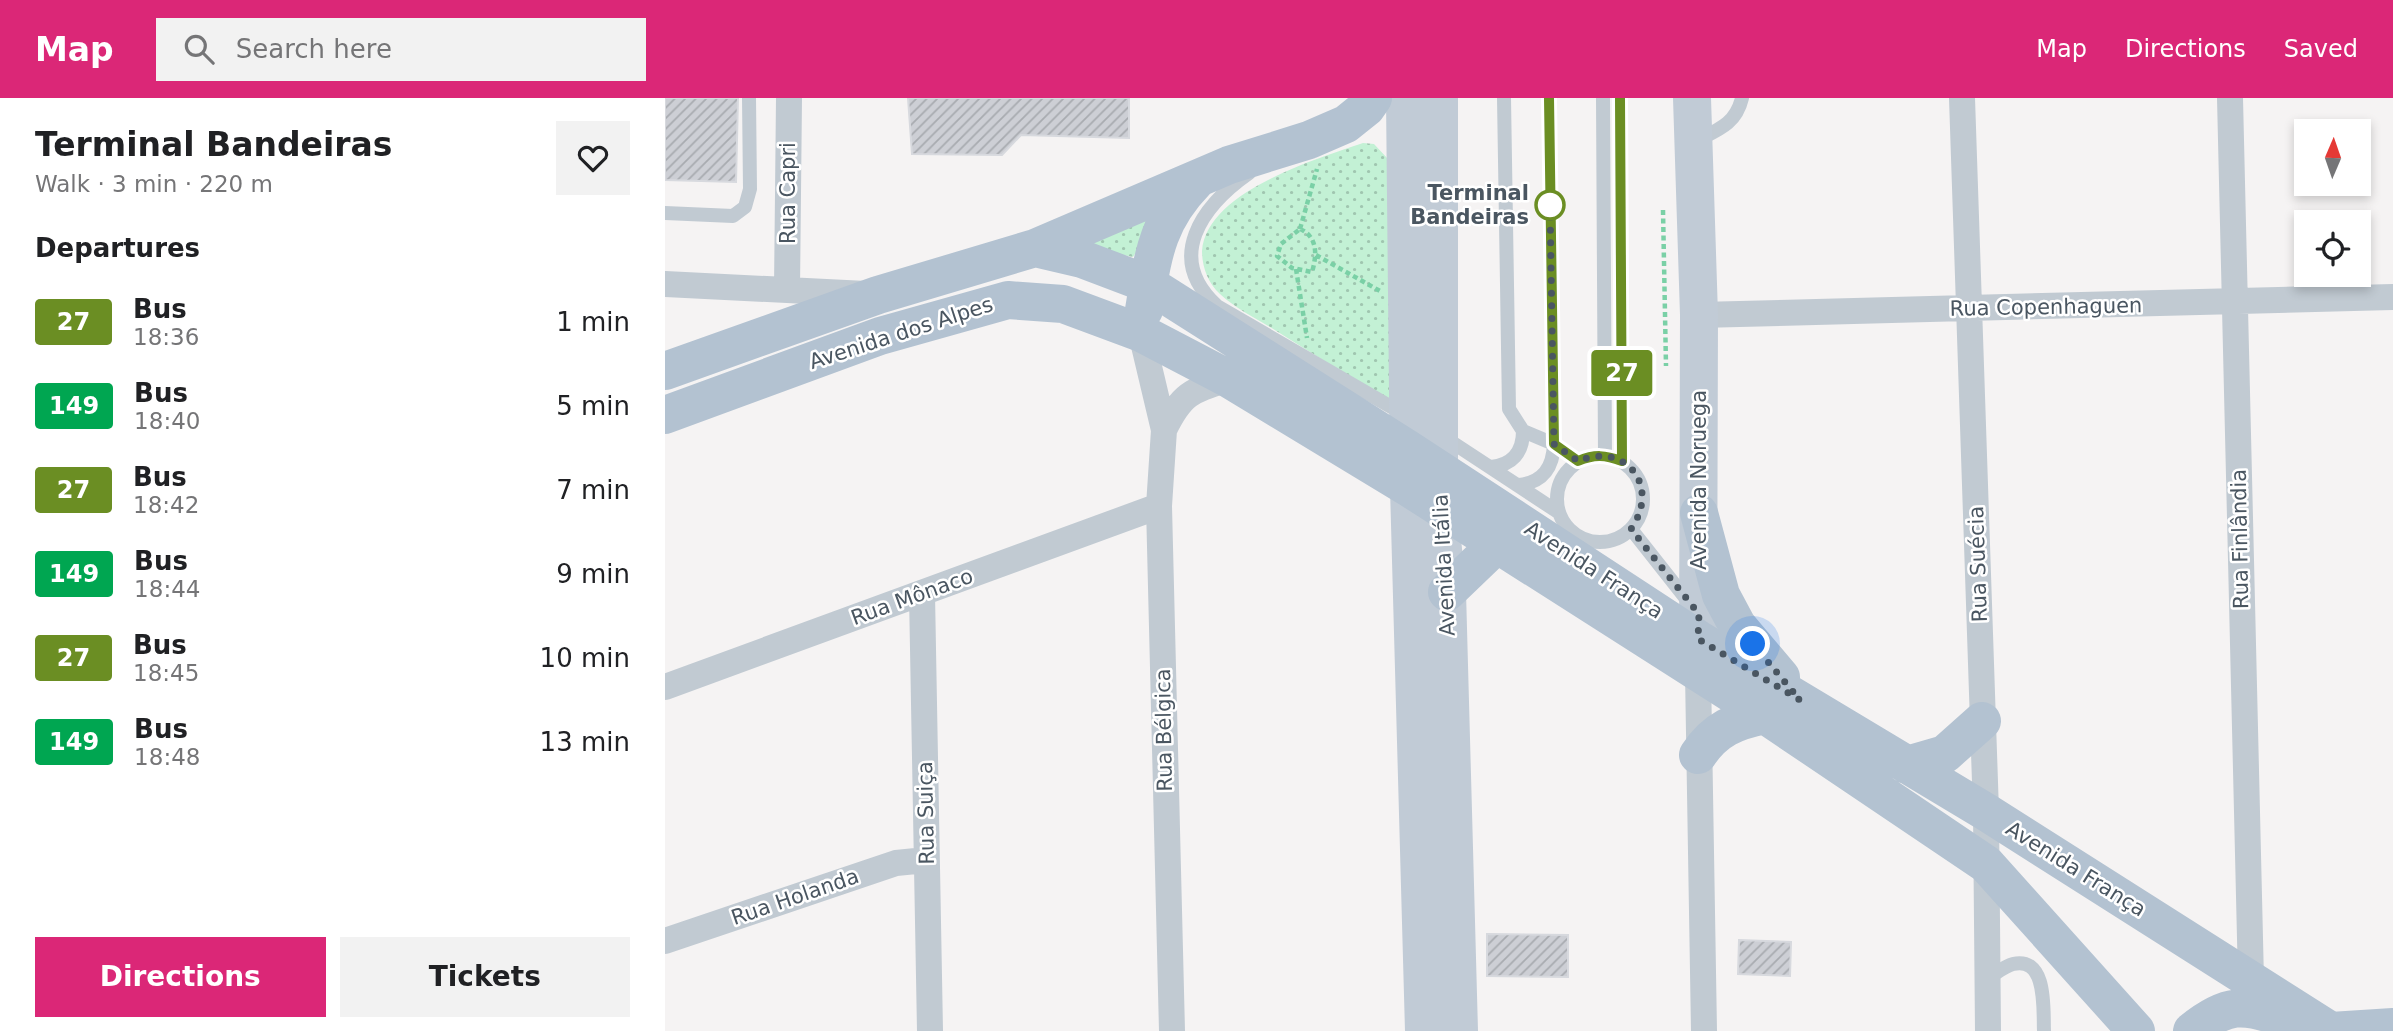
<!DOCTYPE html>
<html lang="en">
<head>
<meta charset="utf-8">
<style>
  body { margin:0; font-family:"DejaVu Sans",sans-serif; background:#f2f2f2; color:#202124; height:100vh; display:flex; flex-direction:column; font-size:26px; white-space:nowrap }
  * { box-sizing:border-box; margin:0 }
  p { font-size:23px; color:#757577 }
  .icon { flex:none; width:38px; height:38px; fill:none; stroke:currentColor; stroke-width:2; stroke-linecap:round; stroke-linejoin:round }
  .map { position:relative; flex:1; overflow:hidden }
  .drawer { display:flex; flex-direction:column; background:#fff; width:665px }
  .drawer>* { flex:none }
  .badge { padding:0 14px; border-radius:5px; font-size:24px; line-height:46px }
  .needle { width:46px; rotate:2deg }
  .buttons { position:absolute; left:1629px; top:21px; display:grid; gap:14px }
  .buttons a { display:grid; place-items:center; width:77px; height:77px; border-radius:0px; background:#fff; box-shadow:0 4px 10px #0003; font-size:35px }
  .you { position:absolute; width:35px; height:35px; margin:-18px; border:5px solid #fff; border-radius:50%; background:#1a73e8; box-shadow:0 0 0 10px #1a73e833 }
  .map>.badge { position:absolute; translate:-50% -50%; box-shadow:0 0 0 4px #fff }
  h2 { padding:0 35px; font-size:26px; line-height:63px }
  .round { display:grid; place-items:center; flex:none; width:74px; height:74px; border-radius:0px; background:#f2f2f2 }
  .headline { display:flex; align-items:center; justify-content:space-between; height:119px; padding:0 35px }
  h1 { font-size:33px; font-weight:800; line-height:52px }
  .button { display:flex; gap:14px; margin-top:auto; padding:14px 35px }
  .button a { flex:1; height:80px; border-radius:0px; background:#db2777; color:#fff; font-size:28px; font-weight:800; line-height:80px; text-align:center }
  .button a+a { background:#f2f2f2; color:#202124 }
  ul { padding:0; list-style:none }
  li { display:flex; align-items:center; gap:21px; height:84px; padding:0 35px }
  li div { flex:1 }
  li b { display:block; font-size:26px }
  li em { font-style:normal }
  li .badge { min-width:77px; font-weight:700; text-align:center }
  header { display:flex; align-items:center; gap:42px; box-sizing:border-box; height:98px; padding:0 35px; background:#db2777; color:#fff }
  header strong { font-size:33px }
  nav { display:flex; gap:38px; margin-inline-start:auto; font-size:24px }
  .search { width:490px; height:63px; background:#f2f2f2; display:flex; align-items:center; gap:18px; box-sizing:border-box; padding:0 24px; border-radius:0px; color:#757577; font-size:26px }
  main { display:flex; flex:1; min-height:0 }
  .map>svg:first-child { display:block }
</style>
</head>
<body>
<header>
<strong>Map</strong>
<div class="search"><svg class="icon" aria-label="search" viewBox="0 0 24 24"><circle cx="10" cy="10" r="6"/><path d="M15 15l6 6"/></svg>Search here</div>
<nav><a>Map</a><a>Directions</a><a>Saved</a></nav>
</header>
<main>
<section class="drawer">
<div class="headline"><div><h1>Terminal Bandeiras</h1><p>Walk · 3 min · 220 m</p></div><a class="round"><svg class="icon" aria-label="heart" viewBox="0 0 24 24"><path d="M12 20l-8-8c-3-5 5-10 8-4 3-6 11-1 8 4z"/></svg></a></div>
<h2>Departures</h2>
<ul>
<li><span class="badge" style="background:#6b8e23;color:#fff">27</span><div><b>Bus</b><p>18:36</p></div><em>1 min</em></li>
<li><span class="badge" style="background:#00a651;color:#fff">149</span><div><b>Bus</b><p>18:40</p></div><em>5 min</em></li>
<li><span class="badge" style="background:#6b8e23;color:#fff">27</span><div><b>Bus</b><p>18:42</p></div><em>7 min</em></li>
<li><span class="badge" style="background:#00a651;color:#fff">149</span><div><b>Bus</b><p>18:44</p></div><em>9 min</em></li>
<li><span class="badge" style="background:#6b8e23;color:#fff">27</span><div><b>Bus</b><p>18:45</p></div><em>10 min</em></li>
<li><span class="badge" style="background:#00a651;color:#fff">149</span><div><b>Bus</b><p>18:48</p></div><em>13 min</em></li>
</ul>
<div class="button"><a>Directions</a><a>Tickets</a></div>
</section>
<div class="map">
<svg width="1728" height="933" viewBox="0 0 1728 933">
  <defs>
    <pattern id="grass-dots" width="8" height="8" patternUnits="userSpaceOnUse" patternTransform="scale(1.75)"><rect width="8" height="8" fill="#c3f1d5"/><path d="M2 2h.1M6 6h.1" fill="none" stroke="#a0c6b0" stroke-width="1.8" stroke-linecap="round"/></pattern>
    <pattern id="building-hatch" width="6" height="6" patternUnits="userSpaceOnUse" patternTransform="scale(1.75)"><rect width="6" height="6" fill="#cdcfd5"/><path d="M-1 1l2-2M0 6l6-6M5 7l2-2" fill="none" stroke="#a8abb0"/></pattern>
  </defs>
  <rect width="100%" height="100%" fill="#f5f3f3"/>
  <path fill="url(#grass-dots)" d="M698,45L709,46L723,61L726,301L722,302C686,279 649,257 613,234C594,222 571,211 555,196C543,185 537,169 537,153C541,94 651,61 698,45Z
    M504,101L468,159L400,145Z"/>
  <path fill="url(#building-hatch)" stroke="#d7d9de" stroke-width="2" d="M0,0H73L71,84L0,82Z
    M243,0H464V40L356,37L337,57L247,56Z
    M822,836L903,837V879L822,878Z
    M1074,842L1126,844L1125,878L1073,876Z"/>
  <g fill="none" stroke-linecap="round" stroke-linejoin="round">
    <path stroke="#7ad0a6" stroke-width="4.5" stroke-dasharray="5 3.5" stroke-linecap="butt" d="M998,112L1001,268
      M635,131C653,139 652,157 647,174L627,170L612,158L616,146Z
      M635,131L652,71
      M651,157L715,193
      M631,171L642,240"/>
    <path stroke="#c1cad2" stroke-width="14" d="M839,0L844,311L858,333L889,346C888,370 878,384 854,387
      M884,0L889,346L913,363
      M938,0L940,357
      M955,0L957,363
      M1033,42C1055,31 1071,25 1077,0
      M584,75C537,108 499,160 552,208L740,317
      M0,115L68,118L80,109L85,91L84,0
      M779,339L893,414
      M892 401a43 43 0 1 1 86 0a43 43 0 1 1-86 0Z
      M826,369C847,367 858,355 858,333
      M966,431L1026,507
      M1323,880C1330,876 1340,868 1348,866C1383,858 1378,913 1379,933"/>
    <path stroke="#c1cad2" stroke-width="26" d="M1297,0L1321,714L1323,933
      M1565,0L1586,882
      M0,186L201,196
      M122,191L124,0
      M1034,217L1728,199
      M476,235L499,332L494,408L507,933
      M499,332C517,295 526,293 564,281
      M257,496L265,933
      M1033,575L1039,933
      M0,589L494,408
      M0,843L231,765L261,762"/>
    <path stroke="#c1cbd6" stroke-width="38" d="M740,0L744,390L759,933
      M774,0V409L782,494L794,933
      M1027,0L1034,217L1033,569"/>
    <path stroke="#b3c2d1" stroke-width="38" d="M370,150L417,161L483,186L743,351L1033,541L1321,714L1666,933L1728,929
      M479,212C488,158 491,124 531,83
      M0,273L213,197L370,150L564,67L644,42L681,26L701,10L708,0
      M0,317L215,238L343,202L398,206L476,235L564,281L744,390L1100,617L1321,766L1471,933
      M1034,415L1056,497L1072,527L1116,579
      M782,494L831,447
      M1033,657C1050,631 1070,623 1100,617
      M1242,667L1280,656L1317,623
      M1527,933C1569,899 1582,910 1630,923"/>
  </g>
  <g fill="none" stroke-linecap="round" stroke-linejoin="round">
    <g stroke="#fff" stroke-width="16">
      <path id="line" d="M884,0L889,346L913,363C930,356 940,357 957,363L955,0"/>
    </g>
    <use href="#line" stroke="#6b8e23" stroke-width="10"/>
    <path stroke="#4a5661" stroke-width="7" stroke-dasharray="0 12.6" d="M885,107L889,346L913,363C961,343 996,388 966,431L1034,516L1033,541L1135,602L1088,546"/>
  </g>
  <circle fill="#fff" stroke="#6b8e23" stroke-width="3.5" cx="885" cy="107" r="14"/>
  <g text-anchor="middle" stroke-width="5" stroke-linejoin="round" paint-order="stroke">
    <g font-size="21" fill="#4a5661" stroke="#fff">
      <text transform="translate(123 95) rotate(-90)" y="7">Rua Capri</text>
      <text transform="translate(1381 209) rotate(-1)" y="7">Rua Copenhaguen</text>
      <text transform="translate(236 235) rotate(-18)" y="7">Avenida dos Alpes</text>
      <text transform="translate(1034 382) rotate(-90)" y="7">Avenida Noruega</text>
      <text transform="translate(1575 441) rotate(-91)" y="7">Rua Finlândia</text>
      <text transform="translate(1313 466) rotate(-92)" y="7">Rua Suécia</text>
      <text transform="translate(779 467) rotate(-93)" y="7">Avenida Itália</text>
      <text transform="translate(929 472) rotate(33)" y="7">Avenida França</text>
      <text transform="translate(247 499) rotate(-20)" y="7">Rua Mônaco</text>
      <text transform="translate(499 632) rotate(-91)" y="7">Rua Bélgica</text>
      <text transform="translate(261 715) rotate(-91)" y="7">Rua Suiça</text>
      <text transform="translate(1411 771) rotate(32)" y="7">Avenida França</text>
      <text transform="translate(130 799) rotate(-19)" y="7">Rua Holanda</text>
    </g>
    <g font-size="21" font-weight="bold" fill="#4a5661" stroke="#fff" text-anchor="end">
      <text x="864" y="102">Terminal<tspan x="864" dy="24">Bandeiras</tspan></text>
    </g>
  </g>
</svg>
<div class="buttons">
<a><svg class="needle" viewBox="-14 -14 28 28"><path d="M0-13l5 13h-10z" fill="#e53935"/><path d="M0 13l5-13h-10z" fill="#757577"/></svg></a>
<a><svg class="icon" aria-label="locate" viewBox="0 0 24 24"><circle cx="12" cy="12" r="6"/><path d="M12 2v4M12 18v4M2 12h4M18 12h4"/></svg></a>
</div>
<div class="you" style="left:1088px;top:546px"></div>
<b class="badge" style="left:957px;top:275px;background:#6b8e23;color:#fff">27</b>
</div>
</main>
</body>
</html>
